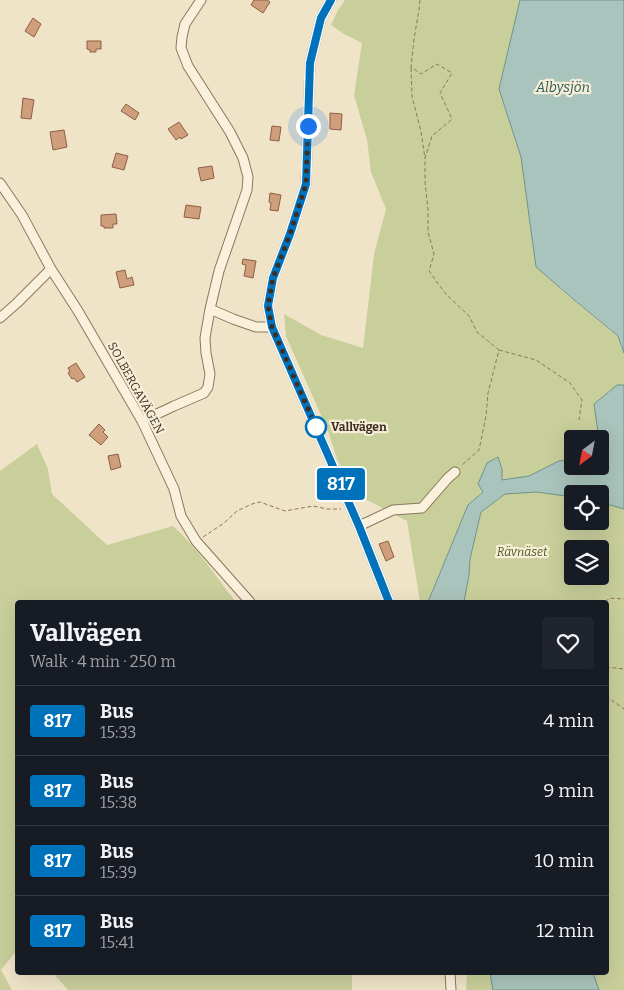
<!DOCTYPE html>
<html lang="en">
<head>
<meta charset="utf-8">
<style>
  body { margin:0; font-family:Bitter,serif; background:#20242c; color:#f1f3f6; height:100vh; display:flex; flex-direction:column; font-size:19px; white-space:nowrap }
  * { box-sizing:border-box; margin:0 }
  p { font-size:16px; color:#9ea1a6 }
  .icon { flex:none; width:28px; height:28px; fill:none; stroke:currentColor; stroke-width:2; stroke-linecap:round; stroke-linejoin:round }
  .map { position:relative; flex:1; overflow:hidden }
  .panel { position:absolute; left:15px; top:600px; width:594px; height:375px; display:flex; flex-direction:column; background:#171b24; border-radius:5px; box-shadow:0 5px 20px #0002 }
  .panel>* { flex:none }
  .badge { padding:0 10px; border-radius:4px; font-size:18px; line-height:32px }
  .needle { width:32px; rotate:212deg }
  .controls { position:absolute; left:564px; top:430px; display:grid; gap:10px }
  .controls a { display:grid; place-items:center; width:45px; height:45px; border-radius:5px; background:#171b24; box-shadow:0 5px 20px #0002; font-size:25px }
  .you { position:absolute; width:25px; height:25px; margin:-12px; border:4px solid #fff; border-radius:50%; background:#1a73e8; box-shadow:0 0 0 8px #1a73e833 }
  .map>.badge { position:absolute; translate:-50% -50%; box-shadow:0 0 0 2px #fff }
  .round { display:grid; place-items:center; flex:none; width:52px; height:52px; border-radius:5px; background:#20242c }
  .overview { display:flex; align-items:center; justify-content:space-between; height:85px; padding:0 15px }
  h1 { font-size:24px; font-weight:700; line-height:38px }
  ul { padding:0; list-style:none }
  li { display:flex; align-items:center; gap:15px; height:70px; padding:0 15px; border-top:1px solid #363941 }
  li div { flex:1 }
  li b { display:block; font-size:19px }
  li em { font-style:normal }
  li .badge { min-width:55px; font-weight:700; text-align:center }
  .map>svg:first-child { display:block }
</style>
</head>
<body>
<div class="map">
<svg width="624" height="990" viewBox="0 0 624 990">
  <rect width="100%" height="100%" fill="#f0e4c8"/>
  <path fill="#c9cf9b" fill-rule="evenodd" d="M345,0H520L499,89L521,157L536,267L566,294L618,337L624,353V385H617L594,404L599,439H572V459L559,461L541,470L624,486V990H466L467,973L606,972V602H464L469,576L470,559L481,512L489,506L500,465L498,457L483,491L468,505L428,602H420L407,521L354,493L337,459L328,431L286,336L284,314L321,335L363,348L374,254L386,209L371,172L367,140L354,95L362,43L344,34L331,25L338,10ZM572,494H600V521H572ZM572,549H600V576H572Z
    M37,444L48,469L52,494L107,545L173,526C197,547 216,577 236,602H18V949L1,970L12,990H0V471Z
    M53,973H352V990H68Z"/>
  <path fill="#a9c4bc" stroke="#6f938a" d="M520,0H624V353L618,336L573,299L536,267L521,157L499,89Z
    M617,385H624V509L600,502V494H572V497L537,492L505,494L481,512L470,559L469,575L464,602H428L468,505L483,492L478,484L487,463L498,457L502,469V480L529,476L559,461L571,459H572V466H600V439H599L594,404Z
    M490,973H593L599,990H493Z"/>
  <path fill="#cf9f7d" stroke="#8d5f41" d="M254,0H267L270,2L263,13L251,5Z
    M33,18L41,24L34,37L25,31Z
    M87,41H101V49H96V52H90V50L87,49Z
    M23,98L34,100L31,119L21,118Z
    M126,104L139,113L135,120L121,111Z
    M330,113L342,114L341,130L330,129Z
    M179,122L188,135L181,139L180,137L176,140L168,129Z
    M272,126L281,127L279,141L270,140Z
    M64,130L67,147L53,150L50,132Z
    M116,153L128,156L124,170L112,167Z
    M212,166L214,178L201,181L198,168Z
    M270,193L281,195L278,211L270,210L271,203L269,202Z
    M186,205L201,207L199,219L184,217Z
    M116,214L117,224H113V228H104V226H101V215Z
    M243,259L256,261L253,278L244,276L246,265L242,264Z
    M125,270L127,279L132,277L134,285L120,288L116,272Z
    M76,363L85,377L77,382L74,378L72,379L68,373L70,372L68,368Z
    M99,424L105,430L103,432L108,437L101,445L89,435Z
    M118,454L121,467L111,470L108,456Z
    M388,541L394,557L386,561L379,544Z"/>
  <g fill="none" stroke-linecap="round" stroke-linejoin="round">
    <g stroke="#8d765c" stroke-width="11">
      <path id="minor" d="M331,0L321,18L310,63L306,184L290,234L273,278L268,306L272,327L359,526L389,602
        M0,183L22,215L51,269L78,311L142,421L174,489L181,516L196,541L250,602
        M210,309L233,319L256,327H272
        M0,318L17,303L51,269
        M142,421L174,406L204,393L208,387L210,374L206,353L205,338L210,309L219,271L247,190L248,177L243,158L230,132L188,66L181,48L182,37L185,24L201,0
        M359,526L393,510L422,508L448,478L455,472
        M450,972L451,990"/>
    </g>
    <path stroke="#8d765c" stroke-width="1" stroke-dasharray="4 2.5" stroke-linecap="butt" d="M420,0L419,10L414,39L411,67L421,74L437,64L452,73L440,93L452,119L432,136L425,158V182L428,209V232L434,254L429,271L445,293L469,316L477,332L499,350L488,393L486,416L479,450L461,466
      M411,68L412,96L421,132L425,158
      M499,350L536,360L570,383L582,400L579,420
      M203,537L224,523L237,511L252,504L260,502L285,511L313,506L327,509H341
      M606,602L609,598L624,599
      M606,667L624,669
      M606,696L624,709"/>
    <use href="#minor" stroke="#faf1dc" stroke-width="9"/>
  </g>
  <g fill="none" stroke-linecap="round" stroke-linejoin="round">
    <g stroke="#fff" stroke-width="11">
      <path id="line" d="M331,0L321,18L310,63L306,184L290,234L273,278L268,306L272,327L359,526L389,602"/>
    </g>
    <use href="#line" stroke="#0072bc" stroke-width="8"/>
    <path stroke="#3d2e20" stroke-width="5" stroke-dasharray="0 9" d="M308,126L306,184L290,234L273,278L268,306L272,327L316,427"/>
  </g>
  <circle fill="#fff" stroke="#0072bc" stroke-width="2.5" cx="316" cy="427" r="10"/>
  <g text-anchor="middle" stroke-width="4.5" stroke-linejoin="round" paint-order="stroke">
    <g font-size="12" fill="#3d2e20" stroke="#f7eed8">
      <text transform="translate(136 388) rotate(61)" y="4">SOLBERGAVÄGEN</text>
    </g>
    <g font-size="12" font-weight="bold" fill="#3d2e20" stroke="#f7eed8" text-anchor="start">
      <text x="331" y="431">Vallvägen</text>
    </g>
    <g font-size="12" font-style="italic" fill="#4d5a26" stroke="#f7eed8">
      <text x="522" y="556">Rävnäset</text>
    </g>
    <g font-size="14" font-style="italic" fill="#2f5d5a" stroke="#f7eed8">
      <text x="563" y="92">Albysjön</text>
    </g>
  </g>
</svg>
<div class="controls">
<a><svg class="needle" viewBox="-14 -14 28 28"><path d="M0-13l5 13h-10z" fill="#e53935"/><path d="M0 13l5-13h-10z" fill="#9ea1a6"/></svg></a>
<a><svg class="icon" aria-label="locate" viewBox="0 0 24 24"><circle cx="12" cy="12" r="6"/><path d="M12 2v4M12 18v4M2 12h4M18 12h4"/></svg></a>
<a><svg class="icon" aria-label="layers" viewBox="0 0 24 24"><path d="M12 4l9 5-9 5-9-5zM3 14l9 5 9-5"/></svg></a>
</div>
<div class="you" style="left:308px;top:126px"></div>
<b class="badge" style="left:341px;top:484px;background:#0072bc;color:#fff">817</b>
<section class="panel">
<div class="overview"><div><h1>Vallvägen</h1><p>Walk · 4 min · 250 m</p></div><a class="round"><svg class="icon" aria-label="heart" viewBox="0 0 24 24"><path d="M12 20l-8-8c-3-5 5-10 8-4 3-6 11-1 8 4z"/></svg></a></div>
<ul>
<li><span class="badge" style="background:#0072bc;color:#fff">817</span><div><b>Bus</b><p>15:33</p></div><em>4 min</em></li>
<li><span class="badge" style="background:#0072bc;color:#fff">817</span><div><b>Bus</b><p>15:38</p></div><em>9 min</em></li>
<li><span class="badge" style="background:#0072bc;color:#fff">817</span><div><b>Bus</b><p>15:39</p></div><em>10 min</em></li>
<li><span class="badge" style="background:#0072bc;color:#fff">817</span><div><b>Bus</b><p>15:41</p></div><em>12 min</em></li>
</ul>
</section>
</div>
</body>
</html>
